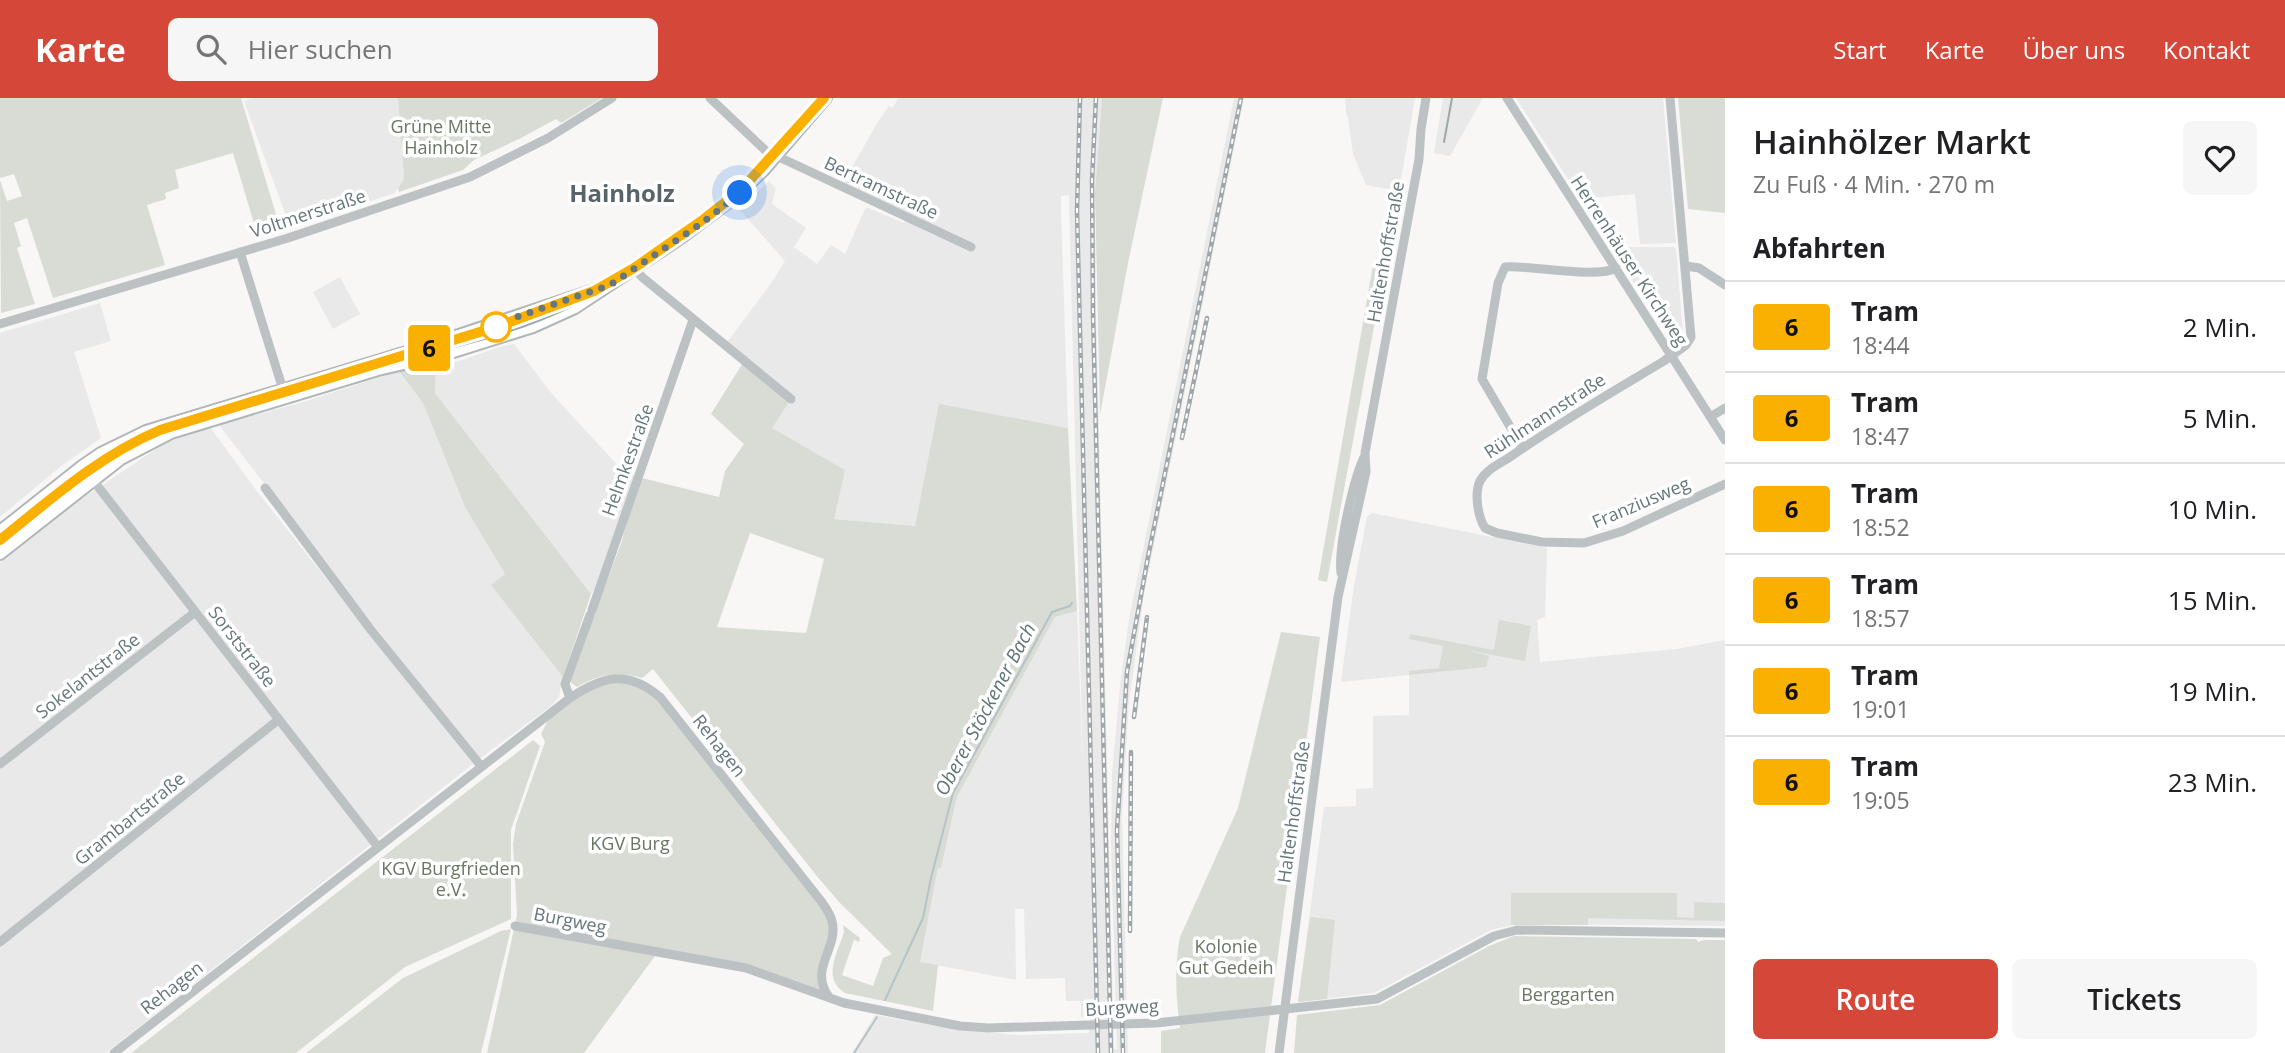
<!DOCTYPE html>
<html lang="de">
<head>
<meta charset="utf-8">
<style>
  body { margin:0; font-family:"Open Sans",sans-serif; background:#f6f6f6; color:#202124; height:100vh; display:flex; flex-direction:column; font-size:26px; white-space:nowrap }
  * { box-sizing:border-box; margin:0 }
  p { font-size:23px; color:#757577 }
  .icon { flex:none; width:38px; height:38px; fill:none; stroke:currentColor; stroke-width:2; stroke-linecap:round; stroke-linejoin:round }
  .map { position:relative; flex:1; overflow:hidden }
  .sheet { display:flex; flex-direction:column; background:#fff; width:560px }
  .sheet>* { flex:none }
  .badge { padding:0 14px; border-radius:5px; font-size:24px; line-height:46px }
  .you { position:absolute; width:35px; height:35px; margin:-18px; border:5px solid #fff; border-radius:50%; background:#1a73e8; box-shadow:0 0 0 10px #1a73e833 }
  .map>.badge { position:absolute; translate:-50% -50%; box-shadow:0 0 0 4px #fff }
  h2 { padding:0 28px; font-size:26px; line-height:63px }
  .round { display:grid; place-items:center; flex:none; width:74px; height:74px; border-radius:10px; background:#f6f6f6 }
  .headline { display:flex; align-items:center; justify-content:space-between; height:119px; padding:0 28px }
  h1 { font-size:33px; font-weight:600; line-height:52px }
  .primary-button { display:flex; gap:14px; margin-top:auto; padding:14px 28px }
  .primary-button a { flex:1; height:80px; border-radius:10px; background:#d44739; color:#fff; font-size:28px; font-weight:600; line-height:80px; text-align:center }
  .primary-button a+a { background:#f6f6f6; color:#202124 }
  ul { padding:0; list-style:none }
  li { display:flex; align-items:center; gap:21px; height:91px; padding:0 28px; border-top:2px solid #e0e0e0 }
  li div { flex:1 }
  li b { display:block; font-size:26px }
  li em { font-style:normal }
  li .badge { min-width:77px; font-weight:700; text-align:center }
  header { display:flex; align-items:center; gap:42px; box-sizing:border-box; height:98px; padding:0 35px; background:#d44739; color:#fff }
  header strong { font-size:33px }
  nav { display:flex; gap:38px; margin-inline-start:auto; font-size:24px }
  .search { width:490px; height:63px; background:#f6f6f6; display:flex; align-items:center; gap:18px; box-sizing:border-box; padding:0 24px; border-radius:10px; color:#757577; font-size:26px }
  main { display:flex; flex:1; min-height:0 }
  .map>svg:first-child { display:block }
</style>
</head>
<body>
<header>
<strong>Karte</strong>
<div class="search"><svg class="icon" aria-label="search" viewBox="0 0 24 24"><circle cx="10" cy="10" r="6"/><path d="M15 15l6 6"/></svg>Hier suchen</div>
<nav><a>Start</a><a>Karte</a><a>Über uns</a><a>Kontakt</a></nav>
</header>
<main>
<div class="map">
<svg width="1725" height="955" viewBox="0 0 1725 955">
  <rect width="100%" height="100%" fill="#f8f7f5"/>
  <path fill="#e8e9e8" d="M253,0H398L404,81L398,90L395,95L290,129L244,3Z
    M899,0H1102L1095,94L1096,213L1114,951H1117L1111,747L1112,677L1120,587L1129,521L1234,0H1244L1144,496L1129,604L1122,718L1128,955H852L875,917L964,933L1020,937L1089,935V919H1081V903H1066L1065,880L1026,881L1024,811H1015L1016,882L920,864L938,770H941L957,699L1055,519L1077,513L1083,674L1069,97L1061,98V113L1068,330L940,307L915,428L833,421L845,372L771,330L791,301L725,247L772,184L785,163L739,111L769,83L776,90L772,106L806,130L794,149L817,166L831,147L845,156L866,109L904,125L906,119L841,89L876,27L889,8L892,10Z
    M1345,0H1415L1399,93L1366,87L1353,56L1348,20L1346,15Z
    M1443,0H1483L1450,58L1434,55Z
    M1516,0H1663L1676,145L1640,146L1635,96L1581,101Z
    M1611,149H1673L1676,151L1683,234L1681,238L1670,242Z
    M340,179L360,216L333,231L313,194Z
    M100,205L111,243L74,254L101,340L60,369L0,419V235Z
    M514,246L552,296L623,373L638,379L604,476L591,496L435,295L436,271L502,248Z
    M399,273L423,305L465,409L505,476L492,487L563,579L559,599L551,608L478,662L219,327L303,304Z
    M210,329L256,392L473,666L106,955H0V465L71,408L165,345Z
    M1372,415L1547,450L1545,519L1537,522L1540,564L1676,551L1725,542V828L1517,826L1491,832L1374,895L1298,904L1324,709L1356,708V691L1373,690V618L1409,617V577L1341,584L1354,487L1367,419Z"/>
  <path fill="#d8dcd5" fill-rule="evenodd" d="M0,0H241L281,133L258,139L233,55L175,72L179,90L165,95L166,101L147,107L165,167L53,200L27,120L14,125L21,148L17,150L35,206L1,215L0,82L7,103L22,98L14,76L0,80Z
    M398,0H602L561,25L556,21L521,40L474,62L463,72L399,94L398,90L404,81Z
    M1102,0H1163L1128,165L1100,317L1095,94Z
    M1678,0H1725V115L1688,111Z
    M1373,167L1385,169L1327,484L1318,482Z
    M744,263L791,301L772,330L845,372L834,421L915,428L939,306L1068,330L1077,513L1055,519L957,699L941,770H938L920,864L938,867L933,913L845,895C821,879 838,855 844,834L843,827L860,840L859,844L854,842L842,877L873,888L883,860L892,856L839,804L816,777L653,571L642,580C617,573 599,576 577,589L569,583L622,443L638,379L719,399L725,373L744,346L711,316ZM750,435L824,461L806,535L717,529Z
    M436,271L435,295L591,496L563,579L491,487L505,476L465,409L423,305L399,273Z
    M1499,522L1531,528L1525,563L1466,552L1489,558L1486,569L1409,577V573L1439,570L1443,548L1409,541L1410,536L1494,552Z
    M1281,534L1320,539L1265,955H1161V933L1180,930C1176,899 1174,870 1180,839L1238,710Z
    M614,580L649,589L833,825L821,873L830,898L747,874L655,858L584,955H487L517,817L513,746L516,726L545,644L541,636L552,614L570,600Z
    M533,642L540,648L511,732V821L405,869L296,955H131Z
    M1511,795H1677V819L1694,820V804L1725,805V823L1588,820V827H1511Z
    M1310,819L1335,822L1327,901L1298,904Z
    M511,831L481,955H306L403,880L501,833Z
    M1514,838L1696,841L1698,844L1704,842H1725V955H1294L1297,917L1380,907L1489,848Z"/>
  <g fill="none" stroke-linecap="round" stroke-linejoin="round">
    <path stroke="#b6c3c6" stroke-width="2" d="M885,902L923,820L931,780L953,695L1052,514L1070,508L1072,505
      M854,955L877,919"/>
    <g stroke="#b0b6b9" stroke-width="14">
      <path id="major" d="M0,433L82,368L101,355L146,333L423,249L594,192
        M0,456L121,361L171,335L378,272L447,256L533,229L575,210L681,140L733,101L764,72L826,0"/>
    </g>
    <path stroke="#bcc2c4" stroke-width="9" d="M710,0L766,53L971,149
      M1507,0L1725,342
      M1670,0L1691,239L1686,247L1664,263C1614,293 1562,323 1513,357C1502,365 1486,371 1480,383C1474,396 1478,419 1485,430L1497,435L1542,444L1584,445L1623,433L1725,386
      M240,154L285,298
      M1686,168L1699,170L1725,187
      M635,171L642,179L791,301
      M0,226L288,140L470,79L548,40L612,0
      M1710,319L1725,310
      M1522,349L1482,281L1498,185L1505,169C1531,167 1597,181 1616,170
      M82,368L378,749
      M265,390L371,532L481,668
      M1341,475C1338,449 1353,383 1364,359
      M592,512L693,222
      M570,600L565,586L590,517
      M0,666L194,515
      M515,828L746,870L844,905L960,928L988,930L1156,925L1377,901L1494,838L1517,832L1725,835
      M0,844L278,622
      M114,955L570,600C603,578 627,571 660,599L821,803C825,809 830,815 832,823C839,851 808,870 829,899
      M1279,955L1338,499L1366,374L1365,355L1419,61L1421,31L1426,0"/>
    <use href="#major" stroke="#fff" stroke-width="10"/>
    <path stroke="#9fa7aa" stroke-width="2" d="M1444,44L1452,0
      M0,447C46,410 91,369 145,342C175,328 208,319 240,310C285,296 331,281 377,269C441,252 508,239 568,210C626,183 697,138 744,94C775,65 801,32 829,0"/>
    <g stroke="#9fa7aa" stroke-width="4.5">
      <path id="rail" d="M1080,0L1077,113L1098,955
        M1096,0L1092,83L1093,215L1111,955
        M1182,340L1207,220
        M1134,619L1147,519
        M1130,833L1131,654
        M1123,955L1117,732L1127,574L1148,459L1241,0"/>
    </g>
    <use href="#rail" stroke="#fff" stroke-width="2" stroke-dasharray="5" stroke-linecap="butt"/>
  </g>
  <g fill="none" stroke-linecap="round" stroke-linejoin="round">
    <g stroke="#fff" stroke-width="16">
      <path id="line" d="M0,442C51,401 99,358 160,332L496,229L594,193L634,170L704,121L741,92L824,0"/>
    </g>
    <use href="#line" stroke="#f9b000" stroke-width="10"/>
    <path stroke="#65777d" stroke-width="7" stroke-dasharray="0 12.6" d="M496,229L499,225L610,187L702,125L740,95"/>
  </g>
  <circle fill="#fff" stroke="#f9b000" stroke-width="3.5" cx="496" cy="229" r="14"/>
  <g text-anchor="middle" stroke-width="7" stroke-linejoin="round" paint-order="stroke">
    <g font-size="18" fill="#697664" stroke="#fff">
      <text x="441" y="35">Grüne Mitte<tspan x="441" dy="21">Hainholz</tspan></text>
      <text x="630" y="752">KGV Burg</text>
      <text x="451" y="777">KGV Burgfrieden<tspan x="451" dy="21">e.V.</tspan></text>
      <text x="1226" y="855">Kolonie<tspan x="1226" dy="21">Gut Gedeih</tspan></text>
      <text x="1568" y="903">Berggarten</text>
    </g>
    <g font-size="18" fill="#65777d" stroke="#fff">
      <text transform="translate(881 90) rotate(25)" y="6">Bertramstraße</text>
      <text transform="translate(308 116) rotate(-18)" y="6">Voltmerstraße</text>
      <text transform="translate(1386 154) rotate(-80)" y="6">Haltenhoffstraße</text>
      <text transform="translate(1629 163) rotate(57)" y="6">Herrenhäuser Kirchweg</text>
      <text transform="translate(1545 318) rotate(-33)" y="6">Rühlmannstraße</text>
      <text transform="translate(628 362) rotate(-70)" y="6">Helmkestraße</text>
      <text transform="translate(1641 405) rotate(-23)" y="6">Franziusweg</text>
      <text transform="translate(242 549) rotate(52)" y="6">Sorststraße</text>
      <text transform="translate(88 578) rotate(-38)" y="6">Sokelantstraße</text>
      <text transform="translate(719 648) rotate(52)" y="6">Rehagen</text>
      <text transform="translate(1294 714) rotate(-82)" y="6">Haltenhoffstraße</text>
      <text transform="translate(130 721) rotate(-39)" y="6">Grambartstraße</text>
      <text transform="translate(570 823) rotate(11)" y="6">Burgweg</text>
      <text transform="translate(172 890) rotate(-38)" y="6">Rehagen</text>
      <text transform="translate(1122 910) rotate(-3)" y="6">Burgweg</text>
    </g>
    <g font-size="19" font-style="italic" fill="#607578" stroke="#fff">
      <text transform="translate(985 611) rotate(-62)" y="7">Oberer Stöckener Bach</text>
    </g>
    <g font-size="24" font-weight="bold" fill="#576469" stroke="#fff">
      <text x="622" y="104">Hainholz</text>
    </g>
  </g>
</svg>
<div class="you" style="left:740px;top:95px"></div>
<b class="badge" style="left:429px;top:250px;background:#f9b000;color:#111">6</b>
</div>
<section class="sheet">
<div class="headline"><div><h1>Hainhölzer Markt</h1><p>Zu Fuß · 4 Min. · 270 m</p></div><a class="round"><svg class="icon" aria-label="heart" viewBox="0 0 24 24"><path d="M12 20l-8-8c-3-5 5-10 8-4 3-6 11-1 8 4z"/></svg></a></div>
<h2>Abfahrten</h2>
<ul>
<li><span class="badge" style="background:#f9b000;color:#111">6</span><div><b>Tram</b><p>18:44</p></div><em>2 Min.</em></li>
<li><span class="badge" style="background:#f9b000;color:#111">6</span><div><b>Tram</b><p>18:47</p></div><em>5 Min.</em></li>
<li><span class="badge" style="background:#f9b000;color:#111">6</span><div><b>Tram</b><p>18:52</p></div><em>10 Min.</em></li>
<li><span class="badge" style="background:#f9b000;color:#111">6</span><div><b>Tram</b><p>18:57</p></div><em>15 Min.</em></li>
<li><span class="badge" style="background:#f9b000;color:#111">6</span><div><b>Tram</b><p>19:01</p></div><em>19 Min.</em></li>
<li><span class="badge" style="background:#f9b000;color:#111">6</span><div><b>Tram</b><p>19:05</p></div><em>23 Min.</em></li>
</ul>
<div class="primary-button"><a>Route</a><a>Tickets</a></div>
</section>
</main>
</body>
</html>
